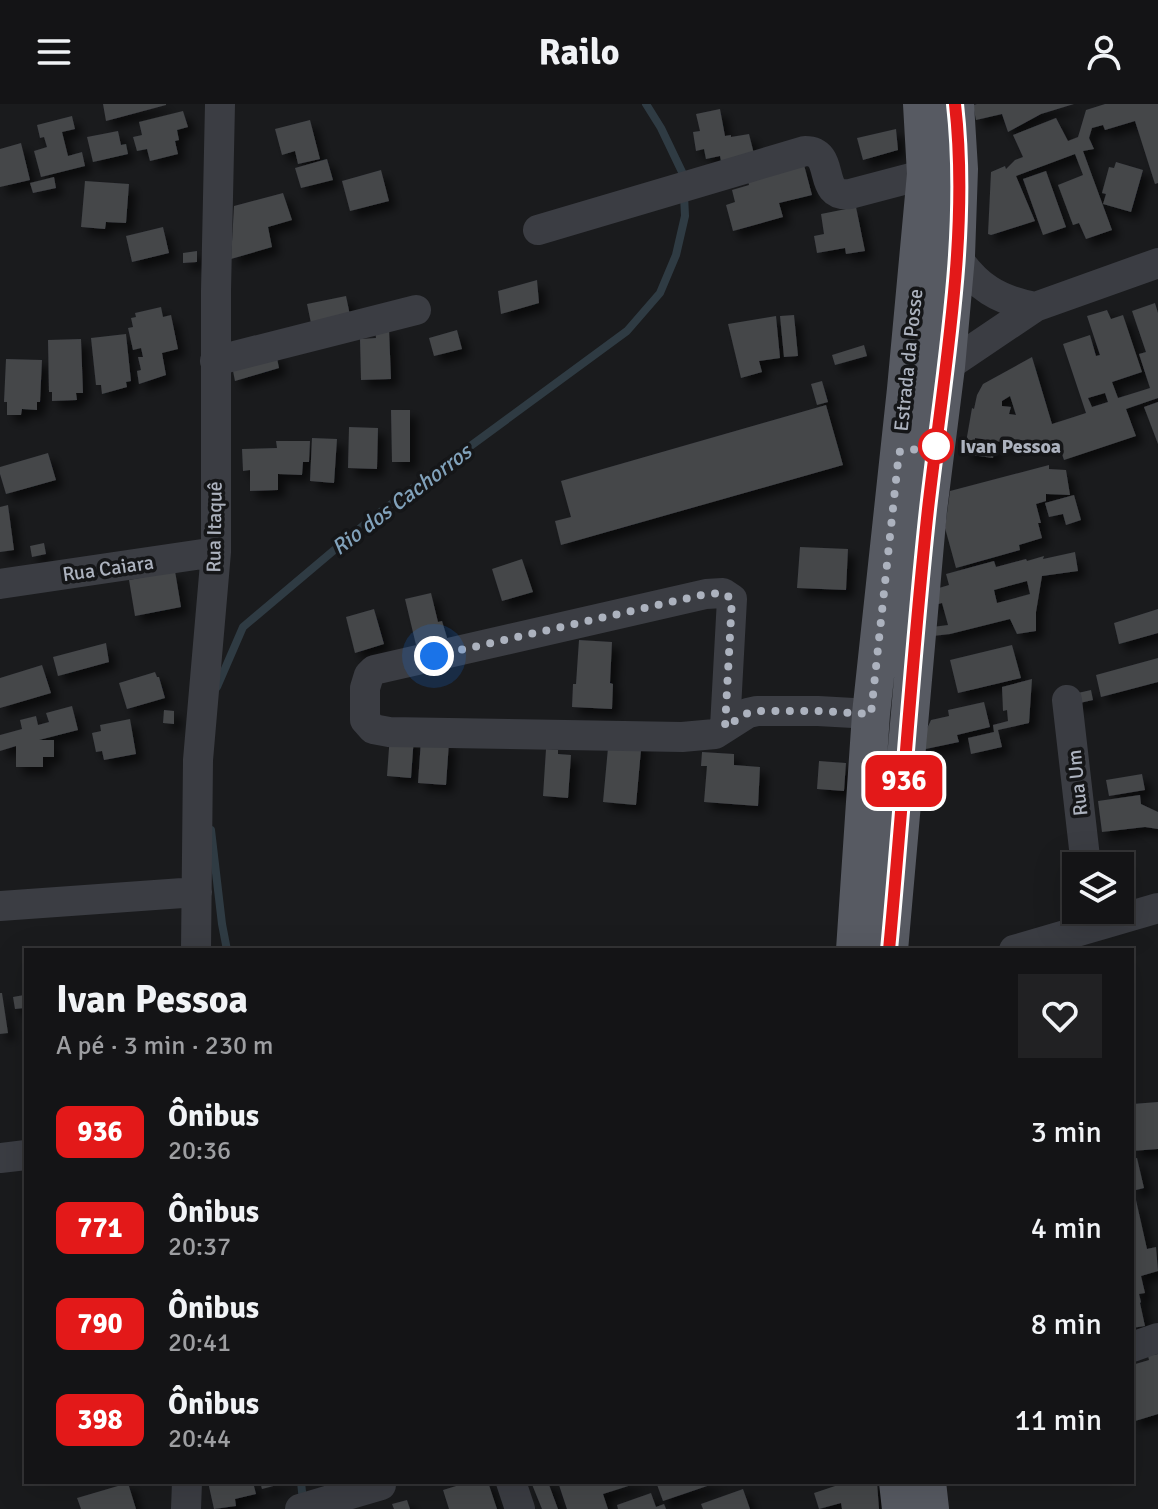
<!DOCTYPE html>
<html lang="pt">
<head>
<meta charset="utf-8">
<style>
  body { margin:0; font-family:Signika,sans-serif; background:#212123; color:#f1f3f6; height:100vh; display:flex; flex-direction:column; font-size:30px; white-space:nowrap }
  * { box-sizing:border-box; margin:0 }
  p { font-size:26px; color:#9d9ea1 }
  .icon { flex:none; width:44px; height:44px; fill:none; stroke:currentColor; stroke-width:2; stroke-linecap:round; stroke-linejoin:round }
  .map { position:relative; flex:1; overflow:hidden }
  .side { position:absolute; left:24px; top:844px; width:1110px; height:536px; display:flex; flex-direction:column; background:#141416; border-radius:0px; box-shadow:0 8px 32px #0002,0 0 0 2px #333335 }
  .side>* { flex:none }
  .badge { padding:0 16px; border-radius:12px; font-size:28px; line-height:52px }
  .controls { position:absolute; left:1062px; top:748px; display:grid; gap:16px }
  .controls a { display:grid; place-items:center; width:72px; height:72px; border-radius:0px; background:#141416; box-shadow:0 8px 32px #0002,0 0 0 2px #333335; font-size:40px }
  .you { position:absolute; width:40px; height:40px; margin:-20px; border:6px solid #fff; border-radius:50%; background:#1a73e8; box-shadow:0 0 0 12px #1a73e833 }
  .map>.badge { position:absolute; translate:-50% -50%; box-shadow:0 0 0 4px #fff }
  .round { display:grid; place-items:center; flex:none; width:84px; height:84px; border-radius:0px; background:#212123 }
  .summary { display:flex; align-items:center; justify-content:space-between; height:136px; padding:0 32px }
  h1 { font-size:38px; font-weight:700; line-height:60px }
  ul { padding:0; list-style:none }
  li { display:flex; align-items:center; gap:24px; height:96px; padding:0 32px }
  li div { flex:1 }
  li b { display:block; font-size:30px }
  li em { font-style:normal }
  li .badge { min-width:88px; font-weight:700; text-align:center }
  header { display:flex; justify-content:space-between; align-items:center; height:104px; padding:0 32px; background:#141416; font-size:36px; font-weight:700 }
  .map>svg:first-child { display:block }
</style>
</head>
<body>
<header><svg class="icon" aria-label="menu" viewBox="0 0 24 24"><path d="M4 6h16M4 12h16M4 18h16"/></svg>Railo<svg class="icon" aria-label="person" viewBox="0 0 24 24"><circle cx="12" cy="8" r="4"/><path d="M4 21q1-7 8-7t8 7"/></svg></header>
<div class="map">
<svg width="1158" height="1405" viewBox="0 0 1158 1405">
  <defs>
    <filter id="shadow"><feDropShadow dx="7" dy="7" stdDeviation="4" flood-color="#0009"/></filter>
  </defs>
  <rect width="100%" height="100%" fill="#1a1b1d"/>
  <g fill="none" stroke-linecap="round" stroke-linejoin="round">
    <path stroke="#2f3b43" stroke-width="8" d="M217,583L243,523L371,415L627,227L660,189L676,151L685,112L683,70L661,24L646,0
      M211,726L222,820L227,846
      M301,1378L303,1397"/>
  </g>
  <path fill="#44464a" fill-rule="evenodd" filter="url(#shadow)" d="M103,0H166V1L106,17Z
    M977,0H1074L1041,10L1008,28L1002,10L976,16L973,1Z
    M1105,0H1158V79L1155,80L1135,17L1105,26L1103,21L1092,24L1089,34L1094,45L1083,47L1112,126L1086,135L1079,119L1073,121L1058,81L1083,71L1075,50L1016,72L1035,117L991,131L988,130L991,68L1005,62L1006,65L1015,56L1023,53L1013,31L1056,14L1068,37L1078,33L1086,6Z
    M720,5L725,32L731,31V33L749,30L754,50L721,57L720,52L706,55L704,45L696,47L693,28L700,27L696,10Z
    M183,7L188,23L177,26L179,36L175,37L178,50L150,57L147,45L137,47L133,33L142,31L139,18Z
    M72,12L75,25L62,28L68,52L82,48L85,62L41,73L34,47L47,43L44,33L40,34L37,21Z
    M310,16L320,55L298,60L295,47L282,51L275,25Z
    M896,25L898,46L863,56L857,34Z
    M118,27L121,41L126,40L128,50L93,58L87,33Z
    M21,39L30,76L0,83V45Z
    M327,55L333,76L301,84L295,64Z
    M803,57L812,91L779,99L783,113L733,127L726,101L735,98L732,86L749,81L748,77Z
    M1116,58L1143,66L1131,108L1103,100L1106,90L1102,89L1109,63L1114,64Z
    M381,66L389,97L350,107L342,77Z
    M1046,67L1066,123L1043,131L1023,75Z
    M54,73L56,84L33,89L30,79Z
    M85,77L129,80L126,119L106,118L105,125L81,123Z
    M283,89L292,116L268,123L272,143L231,155L234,102Z
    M856,103L865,147L846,150L845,144L817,149L814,132L824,130L821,110Z
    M163,123L169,149L132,158L126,132Z
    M197,147V158L183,159V149Z
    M537,176L539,199L501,210L498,187Z
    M346,192L351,216L312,224L307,200Z
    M1155,199L1158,209V294L1126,305L1136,332L1064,356L1059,341L1012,335L1011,344L1000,341L1002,338L975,334V337L995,341L993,354L964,350L972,304L974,305L977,291L983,280L1032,253L1052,320L1086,309L1063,240L1090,231L1096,252L1100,251L1087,212L1107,206L1111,215L1123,211L1142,268L1112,278L1118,294L1150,284L1139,250L1146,248L1132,207ZM1105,289L1108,298L1092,303L1088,294ZM1010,292L1016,311L1009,310L1011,303L1002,302V297Z
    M161,203L163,213L171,211L178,245L162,249L166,271L139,280L137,267L141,266L138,253H143L141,244L133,246L128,224L133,223L131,214L136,213L135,209Z
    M794,211L798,252L784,253L780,212Z
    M776,212L780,254L759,257L762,268L741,274L728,220Z
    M375,225H389L391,275L361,276L360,235L376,234Z
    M457,226L462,245L434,252L429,234Z
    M126,230L131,277L126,278L127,283L102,290L101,281H96L91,234Z
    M81,235L83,289H76L77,296L52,297V288H49L48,236Z
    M864,241L867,252L835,261L832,251Z
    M276,249L279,264L235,277L232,262Z
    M6,255L42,256L40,298H37V306L22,305L21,311H7V298H4Z
    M822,277L828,298L817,301L811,280Z
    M1158,298V340L1144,303Z
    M826,301L843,361L561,441L555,417L571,413L561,377Z
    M391,306H410V358H392Z
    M349,323L378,324L377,365L348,364Z
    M312,334L337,335L334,379L310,377Z
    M276,337H310L309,358H303L302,371L278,370V386L250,387V366L243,367L242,345L277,344Z
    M48,349L56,376L6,390L0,370V363Z
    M1049,361V365L1066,366L1070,391L1046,390V397L1036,400L1041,419H1038L1042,434L1019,441L1020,446L956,464L945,424L950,387Z
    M1074,391L1081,416L1066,421L1063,410L1049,413L1045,399Z
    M8,401L14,446L0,448V403Z
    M44,439L46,450L32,453L30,442Z
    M800,443L848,445L846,486L797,484Z
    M1075,448L1078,467L1042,472L1036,508V527L1017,530L1010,515L950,530L933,532L932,523L948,521L942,499L931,502L932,486L949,481L946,470L994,457L996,463L1026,455L1027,457L1044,452L1043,455ZM1027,477L1030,490L997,499L994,486Z
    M522,455L533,488L502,497L492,465Z
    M175,467L181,503L135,512L129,476Z
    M431,489L438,518L442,517L448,537L417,545L405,495Z
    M374,505L384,540L355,549L346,513Z
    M1158,505V529L1119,540L1114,519Z
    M579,536L612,538L610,579L613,580L612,605L572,603L573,580H576Z
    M106,539L109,558L58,572L53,553Z
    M1012,541L1021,574L958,589L950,556Z
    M1158,554V578L1101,593L1096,571Z
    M42,561L51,589L0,604V574Z
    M155,568L157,573H159L165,594L127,605L119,579Z
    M1032,575L1029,619L998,626L1002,643L971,650L968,634L994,628L993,621L1008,617L1007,606L1003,607L1002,583Z
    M1091,586L1093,596L1071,601L1069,591Z
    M984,598L990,623L957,631L959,638L921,646L924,631L931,616L949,612L948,606Z
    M72,602L78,626L39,636H54V653H43V663H16V642L0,647V631L22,625L20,616L36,612L38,621L49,618L46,609Z
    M164,606L174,607V620L163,619Z
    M130,615L136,650L104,656L102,647L96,648L92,629L101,627L100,621Z
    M390,630L414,632L411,674L387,672Z
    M609,633L642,635L636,701L603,698Z
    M421,636L449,638L446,681L418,679Z
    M546,645L558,646V650L571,651L568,694L543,692Z
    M702,648L734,650V661L760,663L758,702L704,698L707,662H701Z
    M819,657L846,659L844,687L817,685Z
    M1142,670L1145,686L1109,692L1106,676Z
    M1140,691L1141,700L1158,708V725L1145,723L1102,728L1098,697Z
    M0,889H2L8,929L0,930Z
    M24,891L25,904L15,905L13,893Z
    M1158,998V1045L1132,1047V1000Z
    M1137,1054L1144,1084L1132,1087V1055Z
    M1136,1096L1147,1145L1156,1143L1158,1167L1141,1172L1145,1189L1139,1190L1141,1198L1140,1199L1145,1222L1132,1224V1097Z
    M1158,1250V1310L1132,1318V1261L1149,1256L1148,1252Z
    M208,1378H253L256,1390L235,1395L236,1402L214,1405Z
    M260,1378H285V1379L262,1385Z
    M469,1378H488L497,1405H449L443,1386Z
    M531,1378H548L558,1405H542Z
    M558,1378H638V1379L603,1390L608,1405H567Z
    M656,1378H719L663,1397Z
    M847,1378H877L879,1405H842L841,1399L819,1405L814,1389Z
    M128,1379L136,1405H81L77,1394Z
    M743,1385L750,1405H703L701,1400Z
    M651,1389L656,1403L664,1400L666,1405H618L617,1401Z
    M407,1396L410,1405H394L392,1400Z"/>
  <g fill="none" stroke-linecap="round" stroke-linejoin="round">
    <path stroke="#3b3d43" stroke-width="30" d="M538,126L805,47C838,47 815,94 850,90L926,70
      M956,152C977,183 998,196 1035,203
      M215,257L416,206
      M946,263L1035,203L1158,159
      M0,480L216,448
      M1067,596L1086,762
      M725,623L732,495L723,489L706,490L374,566L369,571L365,584V616L373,625L389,628L682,633L715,630L748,609L757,607H818L871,610
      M0,802L197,788
      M196,846L198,656L216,448V187L220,0
      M1014,846L1158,804
      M0,1054L26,1051
      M1132,1243L1158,1234
      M511,1378L520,1405
      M186,1405L187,1378
      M300,1405L381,1381"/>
    <path stroke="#575a62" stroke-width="38" d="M855,846L871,610L906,285L926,70L922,0
      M889,846L928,406L946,263L956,152L959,65L955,0
      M898,1378L901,1405
      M927,1378L930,1405"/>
  </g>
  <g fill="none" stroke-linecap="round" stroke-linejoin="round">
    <g stroke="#fff" stroke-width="18">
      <path id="line" d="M889,846C903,699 912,551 928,405C943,273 970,132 955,0"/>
    </g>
    <use href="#line" stroke="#e31919" stroke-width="12"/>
    <path stroke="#acb2be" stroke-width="8" stroke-dasharray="0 14.4" d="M434,552L706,490L723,489L732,495L725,623L748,609L757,607H818L871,610L899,348L936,342"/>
  </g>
  <circle fill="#fff" stroke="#e31919" stroke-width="4" cx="936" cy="342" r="16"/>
  <g text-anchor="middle" stroke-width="7" stroke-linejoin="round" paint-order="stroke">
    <g font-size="20" fill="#acb2be" stroke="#151618">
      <text transform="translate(908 256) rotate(-84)" y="7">Estrada da Posse</text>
      <text transform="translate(214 423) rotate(-89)" y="7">Rua Itaquê</text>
      <text transform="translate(108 464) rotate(-8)" y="7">Rua Caiara</text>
      <text transform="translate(1077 679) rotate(-96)" y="7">Rua Um</text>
    </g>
    <g font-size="20" font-weight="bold" fill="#acb2be" stroke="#151618" text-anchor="start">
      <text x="960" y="349">Ivan Pessoa</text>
    </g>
    <g font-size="22" font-style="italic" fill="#81a2bb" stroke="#151618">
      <text transform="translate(401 395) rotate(-37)" y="8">Rio dos Cachorros</text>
    </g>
  </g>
</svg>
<div class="controls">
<a><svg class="icon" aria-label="layers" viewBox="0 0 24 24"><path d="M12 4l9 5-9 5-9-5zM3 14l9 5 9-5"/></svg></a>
</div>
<div class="you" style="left:434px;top:552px"></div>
<b class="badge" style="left:904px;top:677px;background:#e31919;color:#fff">936</b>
<section class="side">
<div class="summary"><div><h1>Ivan Pessoa</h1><p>A pé · 3 min · 230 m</p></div><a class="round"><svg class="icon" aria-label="heart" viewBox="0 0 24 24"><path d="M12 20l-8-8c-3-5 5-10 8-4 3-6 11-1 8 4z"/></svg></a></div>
<ul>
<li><span class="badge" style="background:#e31919;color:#fff">936</span><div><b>Ônibus</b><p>20:36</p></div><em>3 min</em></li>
<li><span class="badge" style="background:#e31919;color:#fff">771</span><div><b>Ônibus</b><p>20:37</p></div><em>4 min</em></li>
<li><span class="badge" style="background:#e31919;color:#fff">790</span><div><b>Ônibus</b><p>20:41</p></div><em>8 min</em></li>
<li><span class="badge" style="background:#e31919;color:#fff">398</span><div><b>Ônibus</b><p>20:44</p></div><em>11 min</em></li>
</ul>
</section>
</div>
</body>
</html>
